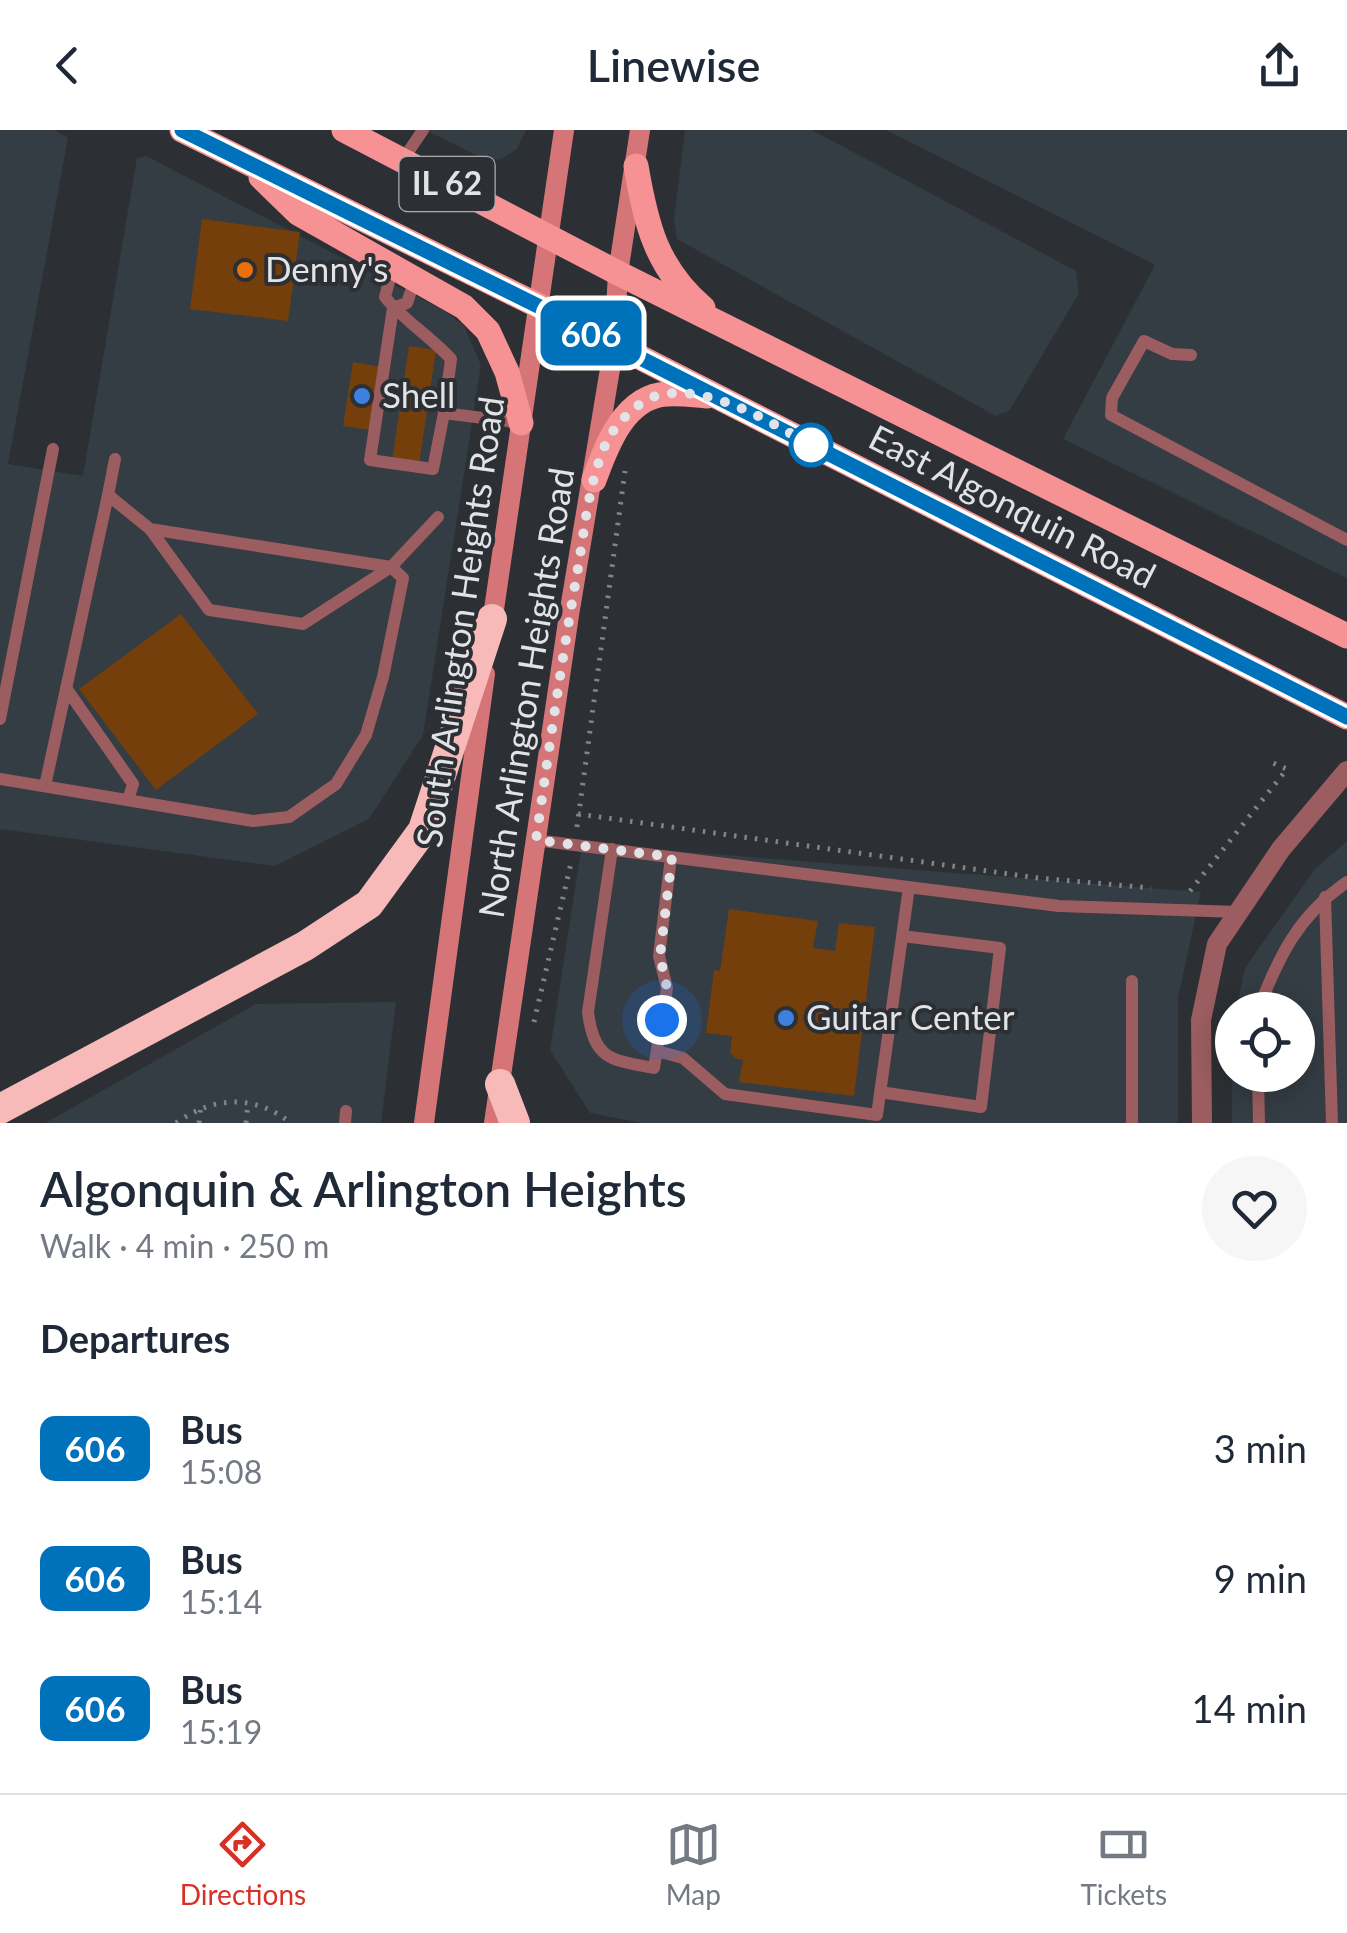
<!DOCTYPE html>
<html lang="en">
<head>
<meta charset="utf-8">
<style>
  body { margin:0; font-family:Lato,sans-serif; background:#f6f6f7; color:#1f2937; height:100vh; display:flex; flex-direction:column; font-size:38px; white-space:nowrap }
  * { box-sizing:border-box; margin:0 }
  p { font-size:32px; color:#747a83 }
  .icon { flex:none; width:55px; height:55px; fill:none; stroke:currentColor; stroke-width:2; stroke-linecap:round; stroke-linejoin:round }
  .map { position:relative; height:993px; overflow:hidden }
  .panel { display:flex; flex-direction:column; background:#fff; flex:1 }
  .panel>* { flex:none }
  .badge { padding:0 20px; border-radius:15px; font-size:35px; line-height:65px }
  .controls { position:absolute; left:1215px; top:862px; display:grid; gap:20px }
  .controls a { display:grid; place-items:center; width:100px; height:100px; border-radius:50%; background:#fff; box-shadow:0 5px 25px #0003; font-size:50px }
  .you { position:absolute; width:50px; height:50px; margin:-25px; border:8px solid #fff; border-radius:50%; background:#1a73e8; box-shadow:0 0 0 15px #1a73e833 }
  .map>.badge { position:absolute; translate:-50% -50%; box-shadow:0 0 0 5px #fff }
  h2 { padding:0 40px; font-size:38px; line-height:90px }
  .round { display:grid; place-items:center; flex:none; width:105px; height:105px; border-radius:52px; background:#f6f6f7 }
  .summary { display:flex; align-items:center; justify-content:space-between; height:170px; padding:0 40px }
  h1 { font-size:48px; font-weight:600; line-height:75px }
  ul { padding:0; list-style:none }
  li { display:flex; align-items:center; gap:30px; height:130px; padding:0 40px }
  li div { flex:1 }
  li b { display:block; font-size:38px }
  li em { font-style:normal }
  li .badge { min-width:110px; font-weight:700; text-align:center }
  header { display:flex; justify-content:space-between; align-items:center; height:130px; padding:0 40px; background:#fff; font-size:45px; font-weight:600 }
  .tab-bar { display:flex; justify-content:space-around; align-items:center; height:140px; border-top:2px solid #e0e1e3; background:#fff; font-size:28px; color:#747a83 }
  .tab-bar a { display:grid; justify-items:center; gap:5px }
  .tab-bar .current { color:#d93025 }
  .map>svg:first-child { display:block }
</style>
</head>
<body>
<header><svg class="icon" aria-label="back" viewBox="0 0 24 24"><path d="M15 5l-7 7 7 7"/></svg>Linewise<svg class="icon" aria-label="share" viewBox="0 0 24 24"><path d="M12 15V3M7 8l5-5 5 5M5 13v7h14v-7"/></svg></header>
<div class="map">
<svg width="1347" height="993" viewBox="0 0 1347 993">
  <rect width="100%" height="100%" fill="#2c3034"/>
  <path fill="#343c44" d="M0,0H55L68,8L8,334L83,346L137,28L146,26L445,181L464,196L481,235L423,605L369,689L275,736L0,699Z
    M425,0H526L517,19L501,29L488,31Z
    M685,0H812L1076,141L1079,163L1010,280L996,286L677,109L674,88Z
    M886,0H1347V448L1063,309L1155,135Z
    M1347,711V993H1232V898V945H1298V880H1236L1245,838L1314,740Z
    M582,714L1201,762L1178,868V993H641L590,983L550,920Z
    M396,872L381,993H45L256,874Z"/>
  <path fill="#743f0b" d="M202,89L300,102L288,191L190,179Z
    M409,216L436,220L419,335L392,331Z
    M353,232L381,237L371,300L343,296Z
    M181,484L258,584L156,660L79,559Z
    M729,779L818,791L813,818L835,821L839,793L875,797L854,966L739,952L743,930L735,928L730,922L732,906L706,903L714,840L720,841Z"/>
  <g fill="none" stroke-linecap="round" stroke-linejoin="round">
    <path stroke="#818488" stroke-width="5" stroke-dasharray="2.5 8" stroke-linecap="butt" d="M578,684L1038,748L1151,758
      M577,697L625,341
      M1190,761L1287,639L1273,633
      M534,892L571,733
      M176,993C214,966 254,964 291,993
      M199,993L201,976
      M246,993L248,973"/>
    <path stroke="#9b5d5f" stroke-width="12" d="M402,31L423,0
      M393,137L385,167C400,187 432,208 451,229L444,283L521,293
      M393,178L370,330L433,339L444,283
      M393,178L407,173L415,149
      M1191,225L1172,224L1144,211L1112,268L1111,285L1347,410
      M115,329L108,365L150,399L209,480L303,494L391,437L438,387
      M66,558L133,654L128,670
      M0,589L53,319
      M0,649L253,691L289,687L336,654L366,605L383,547L403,448L391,437L150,399
      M45,656L108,365
      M535,710L1059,776L1238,782
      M612,719L588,882C594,930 611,930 654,938L667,858L659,826L671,727
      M1325,767L1332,993
      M1132,851V993
      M1258,880C1279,826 1298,786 1347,752
      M657,921L683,928L725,964L877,985L909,757
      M1258,945L1259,993
      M880,962L981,977L1000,818L902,806
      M345,993L346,981"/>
    <path stroke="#9b5d5f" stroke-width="20" d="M1202,993L1201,890L1217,814L1281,719L1347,641"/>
    <path stroke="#d67578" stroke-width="20" d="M491,500L564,0
      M424,993L485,544
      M494,993L569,485L614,215L618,143L640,0"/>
    <path stroke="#f69194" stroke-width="25" d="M182,0L539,176L1347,587
      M344,0L618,143L1347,506
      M636,36C646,94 656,138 703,178
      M261,47L298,83L464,177L488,201L507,242L521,293
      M594,350C606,317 624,266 667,264C680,263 694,265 707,266"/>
    <path stroke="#f7bab9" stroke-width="30" d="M500,954L515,993
      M0,979L305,816L369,774L423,700L492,489"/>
  </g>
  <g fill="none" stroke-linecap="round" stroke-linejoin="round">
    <g stroke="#fff" stroke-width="22">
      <path id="line" d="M182,0L538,176L1347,587"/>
    </g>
    <use href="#line" stroke="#0072bc" stroke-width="15"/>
    <path stroke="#e1e3e6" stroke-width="10" stroke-dasharray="0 18" d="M662,890L667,858L660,826L672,727L536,710C549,619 562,528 578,438C585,396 589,350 607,311C617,292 641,267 664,264C716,257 771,293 811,315"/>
  </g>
  <circle fill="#e8710a" stroke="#2c3034" stroke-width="4" cx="245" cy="140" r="10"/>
  <g fill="#3f7fe0" stroke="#2c3034" stroke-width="4">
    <circle cx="362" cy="266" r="10"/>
    <circle cx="786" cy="888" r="10"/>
  </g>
  <circle fill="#fff" stroke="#0072bc" stroke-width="5" cx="811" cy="315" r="20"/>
  <g text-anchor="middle" stroke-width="8" stroke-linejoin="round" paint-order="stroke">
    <rect fill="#2c3034" stroke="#abadb1" stroke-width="2.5" x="399.5" y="27" width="95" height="54" rx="8"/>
    <g font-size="32" font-weight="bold" fill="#e1e3e6">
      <text x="447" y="65">IL 62</text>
    </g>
    <g font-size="35" fill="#e1e3e6" stroke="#2c3034" text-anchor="start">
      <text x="265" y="152">Denny's</text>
      <text x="382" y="278">Shell</text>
      <text x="806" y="900">Guitar Center</text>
    </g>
    <g font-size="35" fill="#e1e3e6" stroke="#2c3034">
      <text transform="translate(1012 377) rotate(27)" y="12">East Algonquin Road</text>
      <text transform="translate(461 492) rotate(-82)" y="12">South Arlington Heights Road</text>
      <text transform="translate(527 563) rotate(-81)" y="12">North Arlington Heights Road</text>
    </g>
  </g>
</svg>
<div class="controls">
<a><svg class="icon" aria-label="locate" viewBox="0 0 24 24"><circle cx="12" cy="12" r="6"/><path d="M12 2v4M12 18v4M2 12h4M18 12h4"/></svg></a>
</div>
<div class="you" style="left:662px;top:890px"></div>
<b class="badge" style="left:591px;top:203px;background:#0072bc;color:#fff">606</b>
</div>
<section class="panel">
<div class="summary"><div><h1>Algonquin &amp; Arlington Heights</h1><p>Walk · 4 min · 250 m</p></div><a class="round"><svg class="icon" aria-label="heart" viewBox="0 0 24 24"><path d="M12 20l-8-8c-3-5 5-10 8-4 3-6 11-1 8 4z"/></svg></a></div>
<h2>Departures</h2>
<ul>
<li><span class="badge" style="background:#0072bc;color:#fff">606</span><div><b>Bus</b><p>15:08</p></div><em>3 min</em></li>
<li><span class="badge" style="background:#0072bc;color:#fff">606</span><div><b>Bus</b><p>15:14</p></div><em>9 min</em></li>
<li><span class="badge" style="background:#0072bc;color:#fff">606</span><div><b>Bus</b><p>15:19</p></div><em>14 min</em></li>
</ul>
</section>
<nav class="tab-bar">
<a class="current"><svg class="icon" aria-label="directions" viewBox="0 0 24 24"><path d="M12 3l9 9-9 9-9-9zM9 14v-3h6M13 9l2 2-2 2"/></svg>Directions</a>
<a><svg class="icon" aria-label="map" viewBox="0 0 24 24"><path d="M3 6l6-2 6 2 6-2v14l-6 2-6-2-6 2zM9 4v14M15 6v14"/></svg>Map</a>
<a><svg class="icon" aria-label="tickets" viewBox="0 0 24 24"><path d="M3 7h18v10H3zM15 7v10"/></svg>Tickets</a>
</nav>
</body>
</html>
